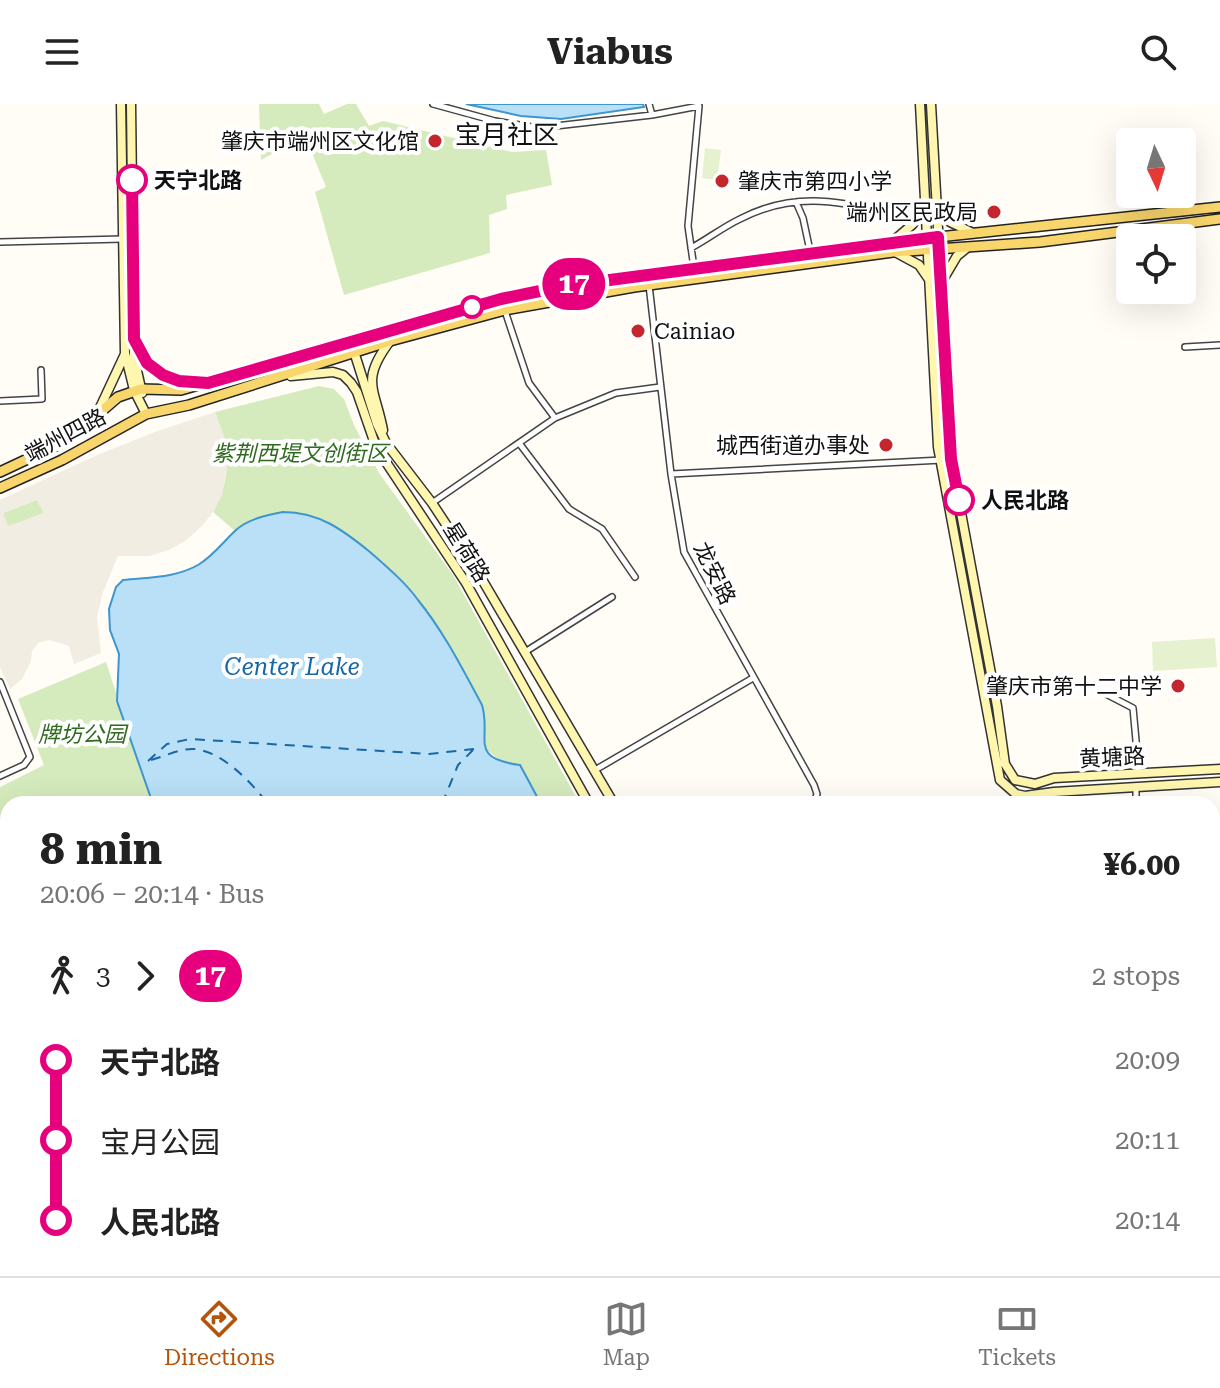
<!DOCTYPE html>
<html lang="en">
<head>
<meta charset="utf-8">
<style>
  body { margin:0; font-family:"Roboto Serif","Noto Sans SC",serif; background:#f6f6f6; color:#222; height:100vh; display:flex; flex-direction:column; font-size:30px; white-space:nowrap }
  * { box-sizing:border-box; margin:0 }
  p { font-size:26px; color:#767676 }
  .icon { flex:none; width:44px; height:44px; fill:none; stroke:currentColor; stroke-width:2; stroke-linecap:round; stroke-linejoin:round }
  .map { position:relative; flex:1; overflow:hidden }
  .side { position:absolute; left:0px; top:692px; width:1220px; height:480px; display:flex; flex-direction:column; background:#fff; border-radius:24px 24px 0 0; box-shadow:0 8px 32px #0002 }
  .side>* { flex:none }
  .badge { padding:0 16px; border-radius:26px; font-size:28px; line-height:52px }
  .needle { width:52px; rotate:176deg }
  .controls { position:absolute; left:1116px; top:24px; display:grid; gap:16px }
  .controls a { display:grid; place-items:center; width:80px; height:80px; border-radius:8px; background:#fff; box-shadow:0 8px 32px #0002; font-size:40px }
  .map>.badge { position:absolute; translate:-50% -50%; box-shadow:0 0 0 4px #fff }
  .legs { display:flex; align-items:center; gap:12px; height:88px; padding:0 40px; font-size:26px }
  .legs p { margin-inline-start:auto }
  .head { display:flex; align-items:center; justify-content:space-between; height:136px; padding:0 40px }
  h1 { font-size:44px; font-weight:700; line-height:60px }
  ul { padding:0 40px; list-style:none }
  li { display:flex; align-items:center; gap:28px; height:80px; font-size:30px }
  li i { display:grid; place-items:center; width:12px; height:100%; margin:0 10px; background:currentColor }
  li i::after { content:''; width:20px; height:20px; margin:-10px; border:6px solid; border-radius:50%; background:#fff }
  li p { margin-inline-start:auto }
  li:first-child i { background:linear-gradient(#0000 50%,currentColor 0) }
  li:last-child i { background:linear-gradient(currentColor 50%,#0000 0) }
  header { display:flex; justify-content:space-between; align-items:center; height:104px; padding:0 40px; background:#fff; font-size:36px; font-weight:700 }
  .tab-bar { display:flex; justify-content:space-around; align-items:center; height:112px; border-top:2px solid #e0e0e0; background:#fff; font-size:22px; color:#767676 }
  .tab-bar a { display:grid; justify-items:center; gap:4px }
  .tab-bar .selected { color:#b45309 }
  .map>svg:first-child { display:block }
</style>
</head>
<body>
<header><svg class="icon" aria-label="menu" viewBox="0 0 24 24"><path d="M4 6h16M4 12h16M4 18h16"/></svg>Viabus<svg class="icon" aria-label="search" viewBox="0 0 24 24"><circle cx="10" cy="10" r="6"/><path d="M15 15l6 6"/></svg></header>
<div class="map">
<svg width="1220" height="1172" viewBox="0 0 1220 1172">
  <rect width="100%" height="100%" fill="#fffdf5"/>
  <path fill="#d5ebbd" d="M259,0H319L324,10L347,0H356L369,22L383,17L512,48L546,46L552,81L506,91L507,105L489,111L490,149L344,191L315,88L326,83L305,32L261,56Z
    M319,282L334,285L344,295L354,321L379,369L453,471L580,700H541L520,661L501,657L486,645L482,601L456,554L419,497L376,454L242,421L235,427L213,408C233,371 229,346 215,308Z
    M37,396L44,409L8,423L3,409Z
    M106,558L152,700H8V1164H207L211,1172H0V683L44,661L18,595Z"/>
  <path fill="#b9dc9c" d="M8,790V837L0,850V793Z
    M0,996H8V1164H140L142,1172H0Z"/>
  <path fill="#e6f2cf" d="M705,44L721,46L717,76L702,74Z
    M1215,534L1217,563L1153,567L1152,538Z"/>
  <path fill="#f1ede2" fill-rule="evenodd" d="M215,308L226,337L228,356L222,391L213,408L202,422L185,437L169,446L149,452H118L103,488L97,513L101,549L74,560L69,542L50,536L38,539L32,547L31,557L22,575L10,585L0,563V396L97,351L155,328ZM37,396L44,409L8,422L3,409Z"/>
  <path fill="#b9e0f7" stroke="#3f96cf" stroke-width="2" d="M466,0H643L644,3L561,15L521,12Z
    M283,408C319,408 343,426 370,448C387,463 405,478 418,496C444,528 463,566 482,601C492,635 467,654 520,661L541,700H153L117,597L119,550L110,526L109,505L116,483L123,476C149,473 175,474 198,461C213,452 223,438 236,426C248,415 267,411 283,408Z
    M212,1164H773L775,1172H215Z"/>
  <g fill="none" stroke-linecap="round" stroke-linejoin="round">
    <path stroke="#1768a6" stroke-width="2" stroke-dasharray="10 8" stroke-linecap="butt" d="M151,656C163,653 181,644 194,645C222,647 252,679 268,700
      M148,657L167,640L190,635L429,650L474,645
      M442,700L458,661L473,646
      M444,1164L446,1172
      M460,1164L462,1172"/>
    <g stroke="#444" stroke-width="8">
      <path id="street" d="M433,0L495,17L538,24L652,11L699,2
        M649,0L652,11
        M796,98L803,114L809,142
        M0,138L123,135
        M691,144C708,135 723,123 740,115C790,89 835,95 887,109
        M694,164L688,122L699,2
        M649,181L671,370L684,448L814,681L817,690L814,700
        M505,207L529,279L555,314
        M1185,243L1220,241
        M0,297L42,295L41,266
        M519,339L569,405L602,425L635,473
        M671,370L942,356
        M432,399L555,314L616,289L660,283
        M525,548L612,493
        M0,578L30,653L24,661L0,672
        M1106,590L1133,604L1139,669
        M595,666L753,574
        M1136,684V700
        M1212,785L1220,784
        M1212,1053H1220
        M1212,1105L1220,1109
        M785,1164L788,1172
        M1042,1164L1043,1172
        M945,1172L969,1164"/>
    </g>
    <g stroke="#333" stroke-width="11">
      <path id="secondary" d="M121,0L125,249L134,286L146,310
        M131,0L134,253L142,289
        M920,0L938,343L1000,676L1016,690L1025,692L1054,688L1220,678
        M931,0L951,355L997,602L1005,660L1015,676L1035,680L1054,674L1220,665
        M937,102L950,118L973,129
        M892,138L913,120L923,101
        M895,148L919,161L930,177
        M941,179L957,152L968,143
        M135,236C152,270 166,276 202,279
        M351,238L377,320L386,339L432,399L480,472L614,700
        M291,272L333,268L343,271L351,279L357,288L376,343L466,479L589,700
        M97,310L125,250
        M383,326C375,284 360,277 390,237
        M1212,896H1220
        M1212,912L1220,911
        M926,1164L928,1172
        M933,1164L936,1172"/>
    </g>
    <g stroke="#222" stroke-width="12">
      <path id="primary" d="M0,368L68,336L118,293L141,285L181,286L501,195L564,182L892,138L1220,103
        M0,384L62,356L146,310L189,301L390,237L505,206L634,183L893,148L1040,138L1220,115"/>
    </g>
    <use href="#street" stroke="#fff" stroke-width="5"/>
    <use href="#secondary" stroke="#fff6b0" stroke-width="8"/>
    <use href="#primary" stroke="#f9d66b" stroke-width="9"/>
  </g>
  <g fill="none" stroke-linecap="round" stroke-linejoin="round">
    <g stroke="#fff" stroke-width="18">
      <path id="line-1" d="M132,76L134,235L147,259L163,271L179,277L208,279L501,195L564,182L938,133L951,355L959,396"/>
    </g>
    <use href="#line-1" stroke="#e6007e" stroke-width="12"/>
  </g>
  <g fill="#c4262e" stroke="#fff" stroke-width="3">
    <circle cx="435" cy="37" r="8"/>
    <circle cx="722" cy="77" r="8"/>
    <circle cx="994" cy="108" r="8"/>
    <circle cx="638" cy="227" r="8"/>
    <circle cx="886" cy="341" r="8"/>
    <circle cx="1178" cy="582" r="8"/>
  </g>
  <g fill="#fff" stroke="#e6007e" stroke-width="4">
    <circle cx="132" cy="76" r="14"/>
    <circle cx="472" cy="203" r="10"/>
    <circle cx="959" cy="396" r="14"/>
  </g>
  <g text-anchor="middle" stroke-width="8" stroke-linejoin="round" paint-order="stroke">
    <g font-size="22" fill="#111" stroke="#fff" text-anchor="end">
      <text x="419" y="45">肇庆市端州区文化馆</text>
      <text x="738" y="85" text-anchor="start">肇庆市第四小学</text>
      <text x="978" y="116">端州区民政局</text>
      <text x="654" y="235" text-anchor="start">Cainiao</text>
      <text x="870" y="349">城西街道办事处</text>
      <text x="1162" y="590">肇庆市第十二中学</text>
    </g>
    <g font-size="22" font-weight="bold" fill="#111" stroke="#fff" text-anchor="start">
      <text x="154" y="84">天宁北路</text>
      <text x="981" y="404">人民北路</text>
    </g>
    <g font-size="22" fill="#111" stroke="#fff">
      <text transform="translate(65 331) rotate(-28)" y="8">端州四路</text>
      <text transform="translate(467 448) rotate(58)" y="8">星荷路</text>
      <text transform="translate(715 469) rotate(64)" y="8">龙安路</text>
      <text transform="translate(1112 653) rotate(-3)" y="8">黄塘路</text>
    </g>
    <g font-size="22" font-style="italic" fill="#2f6b1f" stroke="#fff">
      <text x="300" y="357">紫荆西堤文创街区</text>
      <text x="82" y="638">牌坊公园</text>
    </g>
    <g font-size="24" font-style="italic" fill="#1768a6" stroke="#fff">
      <text x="292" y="571">Center Lake</text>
    </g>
    <g font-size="26" fill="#111" stroke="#fff">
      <text x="507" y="40">宝月社区</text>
    </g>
  </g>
</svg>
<div class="controls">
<a><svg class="needle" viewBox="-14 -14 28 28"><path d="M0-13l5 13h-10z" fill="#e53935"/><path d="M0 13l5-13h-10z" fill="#767676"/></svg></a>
<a><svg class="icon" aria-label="locate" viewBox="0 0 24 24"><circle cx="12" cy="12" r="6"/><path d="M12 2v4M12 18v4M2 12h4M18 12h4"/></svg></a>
</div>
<b class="badge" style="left:574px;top:180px;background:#e6007e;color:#fff">17</b>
<section class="side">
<div class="head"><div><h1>8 min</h1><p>20:06 – 20:14 · Bus</p></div><b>¥6.00</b></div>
<div class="legs"><svg class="icon" aria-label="walk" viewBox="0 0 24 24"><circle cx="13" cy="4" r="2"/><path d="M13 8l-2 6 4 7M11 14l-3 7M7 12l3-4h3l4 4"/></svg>3<svg class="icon" aria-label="forward" viewBox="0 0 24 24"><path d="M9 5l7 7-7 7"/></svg><b class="badge" style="background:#e6007e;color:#fff">17</b><p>2 stops</p></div>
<ul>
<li><i style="color:#e6007e"></i><b>天宁北路</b><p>20:09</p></li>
<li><i style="color:#e6007e"></i><span>宝月公园</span><p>20:11</p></li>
<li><i style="color:#e6007e"></i><b>人民北路</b><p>20:14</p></li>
</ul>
</section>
</div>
<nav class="tab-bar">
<a class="selected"><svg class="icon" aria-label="directions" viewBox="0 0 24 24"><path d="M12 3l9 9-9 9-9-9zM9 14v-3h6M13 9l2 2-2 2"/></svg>Directions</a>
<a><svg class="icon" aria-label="map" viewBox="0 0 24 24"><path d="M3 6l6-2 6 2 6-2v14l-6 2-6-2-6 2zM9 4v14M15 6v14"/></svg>Map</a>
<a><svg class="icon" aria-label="tickets" viewBox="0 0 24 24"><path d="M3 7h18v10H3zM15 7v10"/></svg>Tickets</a>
</nav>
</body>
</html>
